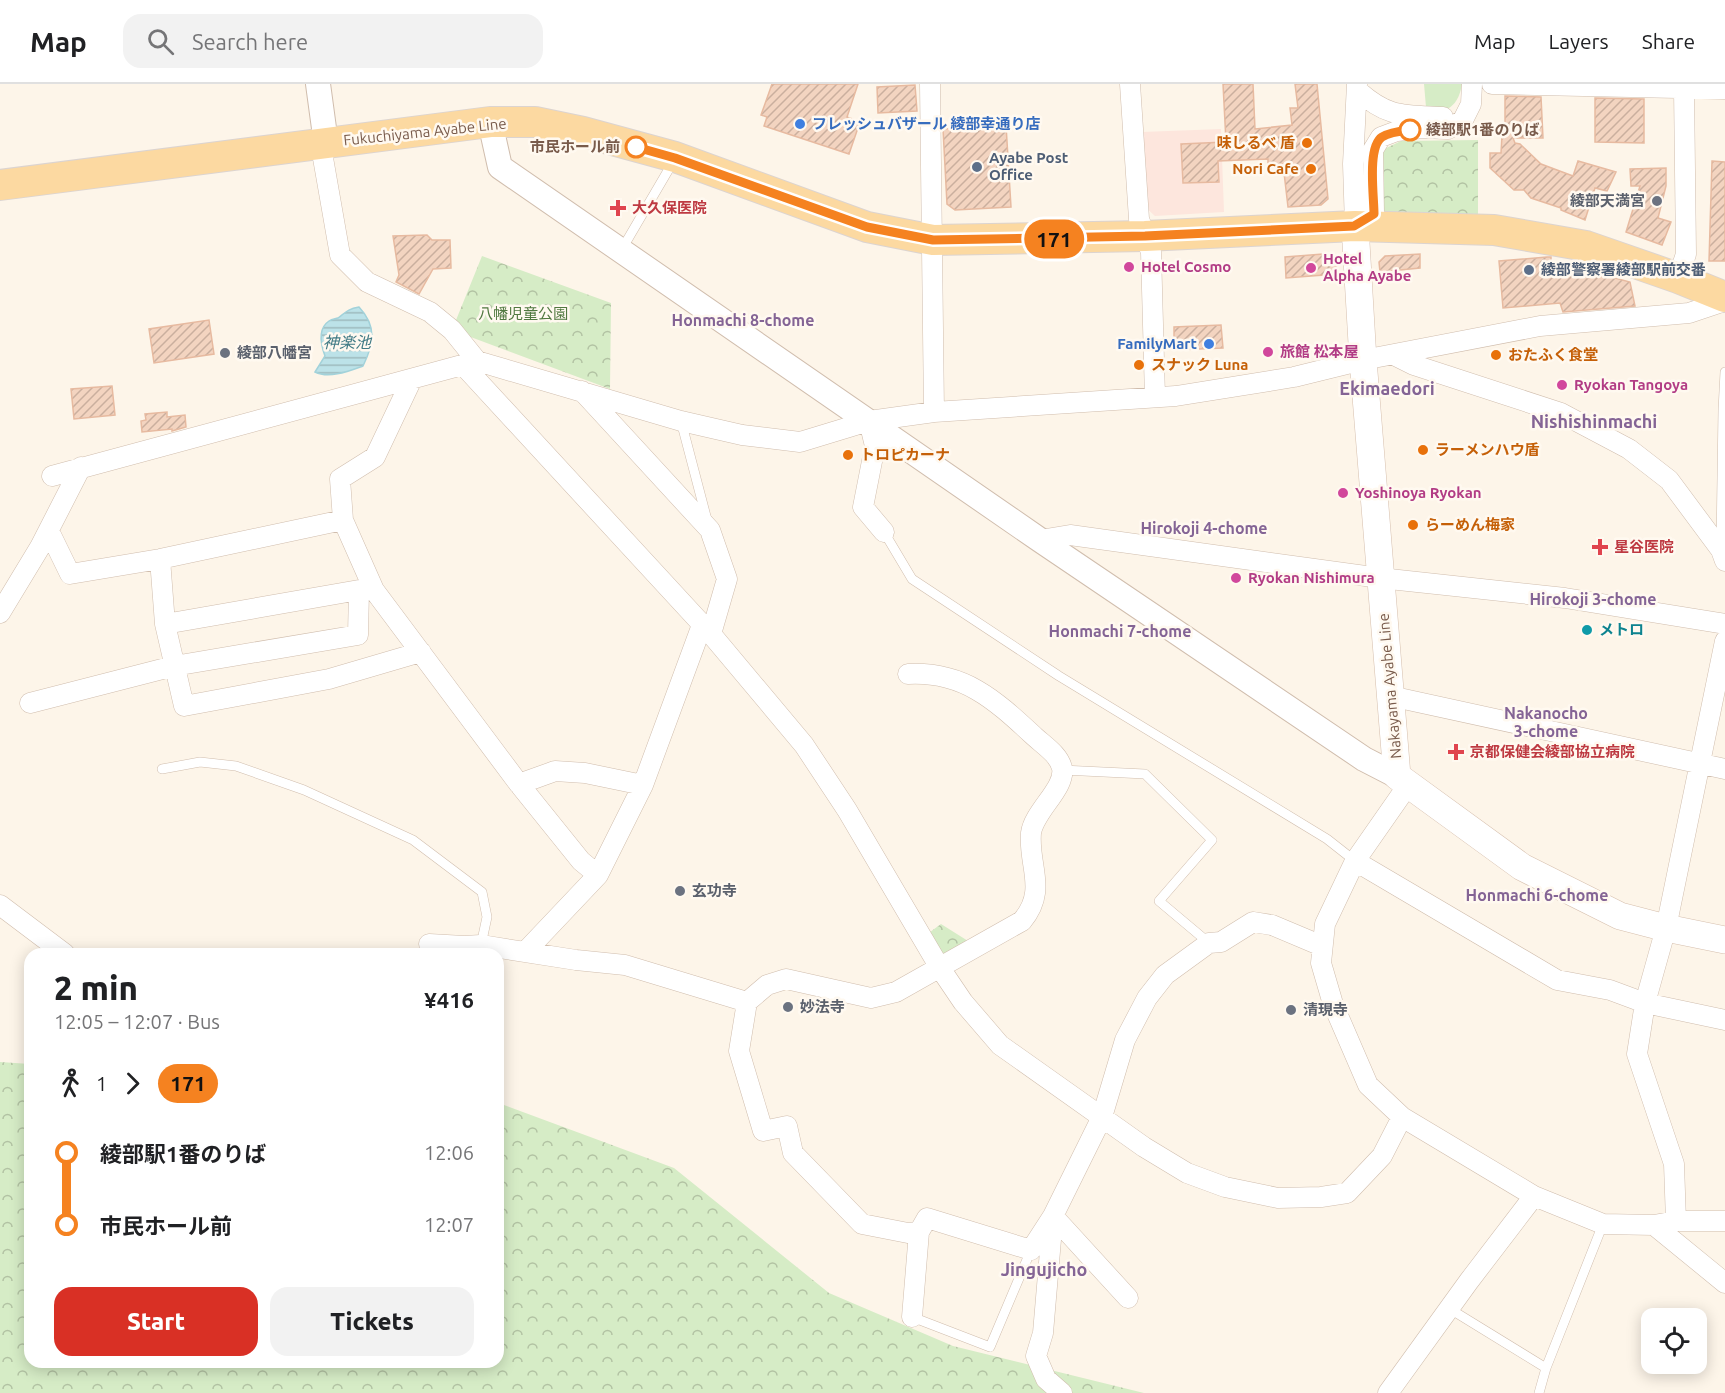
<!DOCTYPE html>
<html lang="en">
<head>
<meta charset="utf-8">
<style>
  body { margin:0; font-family:Ubuntu,"Noto Sans JP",sans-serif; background:#f2f2f2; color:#202124; height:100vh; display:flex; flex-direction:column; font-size:22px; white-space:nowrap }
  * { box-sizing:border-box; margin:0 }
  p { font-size:20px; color:#757577 }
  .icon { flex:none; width:33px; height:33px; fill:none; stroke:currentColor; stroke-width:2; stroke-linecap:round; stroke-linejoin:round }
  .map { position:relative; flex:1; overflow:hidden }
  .details { position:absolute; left:24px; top:864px; width:480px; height:420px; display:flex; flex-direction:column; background:#fff; border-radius:18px; box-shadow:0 3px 15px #0003 }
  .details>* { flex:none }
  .badge { padding:0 12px; border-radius:20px; font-size:21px; line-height:39px }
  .fabs { position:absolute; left:1641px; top:1224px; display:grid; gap:12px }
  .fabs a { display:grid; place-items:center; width:66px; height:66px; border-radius:12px; background:#fff; box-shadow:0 3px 15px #0003; font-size:30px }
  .map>.badge { position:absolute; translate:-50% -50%; box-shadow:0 0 0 3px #fff }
  .legs { display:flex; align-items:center; gap:9px; height:66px; padding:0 30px; font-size:20px }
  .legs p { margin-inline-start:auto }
  .summary { display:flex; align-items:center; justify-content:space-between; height:102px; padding:0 30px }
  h1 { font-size:33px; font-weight:800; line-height:45px }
  .primary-button { display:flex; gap:12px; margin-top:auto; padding:12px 30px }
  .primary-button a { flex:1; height:69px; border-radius:18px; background:#d93025; color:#fff; font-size:24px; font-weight:800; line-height:69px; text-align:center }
  .primary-button a+a { background:#f2f2f2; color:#202124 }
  ul { padding:0 30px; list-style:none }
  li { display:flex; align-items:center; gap:21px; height:72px; font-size:22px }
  li i { display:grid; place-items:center; width:9px; height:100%; margin:0 8px; background:currentColor }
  li i::after { content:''; width:15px; height:15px; margin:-8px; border:4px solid; border-radius:50%; background:#fff }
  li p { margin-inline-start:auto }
  li:first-child i { background:linear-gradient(#0000 50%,currentColor 0) }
  li:last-child i { background:linear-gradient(currentColor 50%,#0000 0) }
  header { display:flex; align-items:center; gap:36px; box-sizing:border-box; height:84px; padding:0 30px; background:#fff; border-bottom:2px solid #e0e0e0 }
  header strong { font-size:28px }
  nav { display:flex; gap:33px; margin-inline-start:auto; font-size:21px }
  .search { width:420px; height:54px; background:#f2f2f2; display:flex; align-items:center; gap:15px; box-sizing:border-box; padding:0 21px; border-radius:18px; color:#757577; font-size:22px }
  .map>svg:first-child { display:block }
</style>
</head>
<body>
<header>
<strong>Map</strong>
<div class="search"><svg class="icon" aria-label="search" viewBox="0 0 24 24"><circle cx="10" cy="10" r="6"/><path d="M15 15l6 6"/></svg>Search here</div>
<nav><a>Map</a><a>Layers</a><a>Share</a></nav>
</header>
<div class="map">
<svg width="1725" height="1309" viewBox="0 0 1725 1309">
  <defs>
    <pattern id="forest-crowns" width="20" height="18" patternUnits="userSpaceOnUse" patternTransform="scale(1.5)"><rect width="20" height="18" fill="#d6ecc6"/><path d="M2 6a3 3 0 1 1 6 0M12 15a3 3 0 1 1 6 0" fill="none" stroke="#b2c2a3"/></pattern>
    <pattern id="water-rules" width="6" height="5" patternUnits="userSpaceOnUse" patternTransform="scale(1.5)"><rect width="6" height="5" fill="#bce2e8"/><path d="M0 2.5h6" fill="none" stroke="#9ebabe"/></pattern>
    <pattern id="building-hatch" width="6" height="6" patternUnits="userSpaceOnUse" patternTransform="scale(1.5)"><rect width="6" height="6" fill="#f3d4c0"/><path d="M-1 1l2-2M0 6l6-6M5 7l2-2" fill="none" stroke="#caaf9e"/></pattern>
  </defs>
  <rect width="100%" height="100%" fill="#fdf5e9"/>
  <path fill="#fde6dd" d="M1221,45L1224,128L1155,132L1144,122L1142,48Z"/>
  <path fill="#d6ecc6" d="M1424,0H1462C1459,20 1447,33 1426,23Z"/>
  <path fill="url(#forest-crowns)" d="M1478,56V135L1380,129V67L1401,57Z
    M482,172L611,219L610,305L452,246Z
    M941,840L976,862L940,884L922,854Z
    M0,978L30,980V1278H498V1020L504,1021L674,1084L829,1209L953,1262L1144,1309H0Z"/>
  <path fill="url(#water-rules)" stroke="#a2d2da" stroke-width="1.5" d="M359,223C377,242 374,260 363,282C349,287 329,295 315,288L325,272C321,261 317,245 329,237C332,235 335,235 338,234C346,228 348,225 359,223Z"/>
  <path fill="url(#building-hatch)" stroke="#e7baa0" stroke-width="1.5" d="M772,0H858L847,33L860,38L849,70L764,42L767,33L761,31Z
    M1223,0H1253L1255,45L1292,41L1290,24H1298L1295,0H1317L1328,115L1321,121L1288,123L1283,80L1268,82V75L1218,77L1219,98L1183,99L1181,60L1226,58Z
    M915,1L917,27L878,29L877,3Z
    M1505,12L1541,13L1543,54H1513L1515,59L1520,60L1541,80L1573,92L1578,77L1616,88L1607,107L1595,104L1585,136L1561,126V124L1531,114L1524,106H1514L1490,84V69H1501L1502,51H1505Z
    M1595,14L1644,15V59L1595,58Z
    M1006,41L1011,123L955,126L947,120L943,45Z
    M1712,77L1725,78V177H1709Z
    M1666,84V102L1658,134L1671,138L1662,161L1626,148L1640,102H1631L1630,85Z
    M427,151L432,156H450L451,184L433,185L419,210L396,198L399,191L393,152Z
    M1323,170L1336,178L1337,190L1286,194L1285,173Z
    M1420,170V184L1380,188L1379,178L1385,172Z
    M1547,173H1551V177L1630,198L1635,222L1563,228L1560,219L1503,224L1499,177Z
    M209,236L214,270L154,279L149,245Z
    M1221,241L1223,264L1174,266V243Z
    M112,302L115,331L74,335L71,305Z
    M167,328V333L185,331L186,343L172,347V345L142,348L141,337L146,336L145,330Z"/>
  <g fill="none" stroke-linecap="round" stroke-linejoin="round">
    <g stroke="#d0bdad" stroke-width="10">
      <path id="service" d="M622,165L673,78
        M681,337L707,436
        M884,448L912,495L1059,592L1327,755L1355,777
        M1721,462L1723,326L1725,288
        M162,685L200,678L236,682L304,706L413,756L482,808L487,833L481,861
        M1062,686L1145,690L1212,756L1159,817L1209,859
        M1450,1225L1546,1284L1539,1309
        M912,1233L990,1263L1031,1166
        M1546,1284L1603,1140"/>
    </g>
    <g stroke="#d0bdad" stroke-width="21">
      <path id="minor" d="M930,0L934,328
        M1130,0L1139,135L1151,168L1155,313
        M1357,0L1353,80L1355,142L1374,130L1373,66L1381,53L1397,47L1422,44L1448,45L1463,36L1471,20L1472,0
        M1492,0L1725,5
        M1357,6C1388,34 1403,31 1443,33
        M326,59L323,74L340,171L367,198L430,228L452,246L477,277
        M1678,194L1686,170L1684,4
        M1394,271L1414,281L1561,329L1629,365L1669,396L1721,466L1725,477
        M463,281L711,550L804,661L847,726L940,884L963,918L1000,961L1144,1063L1187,1089L1225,1103L1278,1114L1321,1113L1347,1109L1382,1072L1402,1033
        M412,295L375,373L340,395L343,436L374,506L519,700L581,777L598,791
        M582,307L710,446L727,495L711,550
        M869,337L875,362L863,423L884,448
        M52,392L477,277L681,337L742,351L800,358L869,337L934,328L1176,312L1294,293L1363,276L1540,242L1689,229L1725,217
        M49,447L70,490L160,475L343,436
        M1040,456L1070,451L1380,494L1565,514L1725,540
        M160,475L165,540L184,622L329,595L421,568
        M0,529L40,463L81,383
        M165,540L359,506H370
        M908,590C965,587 996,617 1035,653C1045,662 1059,671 1062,684C1066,704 1034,727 1031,749C1028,782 1048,806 1022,837L896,908L871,914L786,895L767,901L747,918L739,967L763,1047L787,1042L793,1069L862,1140L908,1149L919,1148L927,1134L1031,1166L1053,1132L1128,1214
        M1390,612L1725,685
        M30,619L174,582L358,551L359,506
        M519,700L555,687L585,689L643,701
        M1408,701L1355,777L1325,840L1321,879L1333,920L1368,1001L1402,1033L1534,1112L1603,1140L1654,1141L1676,1137H1725
        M1355,777L1557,896L1610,906L1645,919L1725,936
        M0,821L65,870
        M429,860L464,862
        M526,867L598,791L643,701L702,541
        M457,870L464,862L481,861L576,876L625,881L747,918
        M1676,1137L1674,1080L1637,970L1645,919L1666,844L1725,557
        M1654,1141L1725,1199
        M912,1233L919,1148
        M1062,1309L1046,1295L1036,1272L1043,1249L1053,1132L1102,1033L1125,956L1147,914L1165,891L1209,859L1221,858L1253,838L1272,841L1322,862
        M1388,1309L1469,1197L1534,1112"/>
    </g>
    <g stroke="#d0bdad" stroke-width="26">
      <path id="tertiary" d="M318,0L326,59
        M490,38L500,83L1040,456L1364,675L1397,692"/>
    </g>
    <g stroke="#d6bfad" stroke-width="28">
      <path id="secondary" d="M1355,142L1363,276L1397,692L1522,783L1620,832L1666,844L1725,856"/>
    </g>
    <g stroke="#dcd4d0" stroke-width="32">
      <path id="primary" d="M0,101L490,38H535L583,48L675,73L867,143L933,156L1145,152L1355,142L1494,146L1586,162L1678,194L1725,213"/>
    </g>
    <use href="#service" stroke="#fff" stroke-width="9"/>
    <use href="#minor" stroke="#fff" stroke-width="20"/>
    <use href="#tertiary" stroke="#fff" stroke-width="24"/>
    <use href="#secondary" stroke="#fff" stroke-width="27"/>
    <use href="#primary" stroke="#fcd9a1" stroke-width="30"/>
  </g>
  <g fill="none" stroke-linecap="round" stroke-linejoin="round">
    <g stroke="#fff" stroke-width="14">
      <path id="line-1" d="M636,63L675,74L867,143L933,156L1145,152L1354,142L1374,130C1374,112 1367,63 1382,53C1390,48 1401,47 1410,46"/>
    </g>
    <use href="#line-1" stroke="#f58220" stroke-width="9"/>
  </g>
  <g fill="#3f7fe0" stroke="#fff9f0" stroke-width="2">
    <circle cx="800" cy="40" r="6"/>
    <circle cx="1209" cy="260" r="6"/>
  </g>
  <g fill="#fff" stroke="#f58220" stroke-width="3">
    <circle cx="1410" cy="46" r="10"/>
    <circle cx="636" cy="63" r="10"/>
  </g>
  <g fill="#e8710a" stroke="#fff9f0" stroke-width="2">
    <circle cx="1307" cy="59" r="6"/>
    <circle cx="1311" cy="85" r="6"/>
    <circle cx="1496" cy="271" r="6"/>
    <circle cx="1139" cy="281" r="6"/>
    <circle cx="1423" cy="366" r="6"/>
    <circle cx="848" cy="371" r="6"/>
    <circle cx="1413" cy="441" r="6"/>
  </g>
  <g fill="#5c6f8a" stroke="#fff9f0" stroke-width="2">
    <circle cx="977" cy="83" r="6"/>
    <circle cx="1529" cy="186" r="6"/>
  </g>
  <g fill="#6b7280" stroke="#fff9f0" stroke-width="2">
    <circle cx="1657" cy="117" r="6"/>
    <circle cx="225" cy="269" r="6"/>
    <circle cx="680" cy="807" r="6"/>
    <circle cx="788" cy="923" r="6"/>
    <circle cx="1291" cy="926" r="6"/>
  </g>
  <g fill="#e0444e" stroke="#fff9f0" stroke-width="2">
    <path d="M615 115h6v6h6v6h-6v6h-6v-6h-6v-6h6z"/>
    <path d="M1597 454h6v6h6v6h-6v6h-6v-6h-6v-6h6z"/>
    <path d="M1453 659h6v6h6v6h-6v6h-6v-6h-6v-6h6z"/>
  </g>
  <g fill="#d1479c" stroke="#fff9f0" stroke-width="2">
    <circle cx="1129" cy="183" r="6"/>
    <circle cx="1311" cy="184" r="6"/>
    <circle cx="1268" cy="268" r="6"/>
    <circle cx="1562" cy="301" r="6"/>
    <circle cx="1343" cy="409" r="6"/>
    <circle cx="1236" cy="494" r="6"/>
  </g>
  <circle fill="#0f9aa8" stroke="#fff9f0" stroke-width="2" cx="1587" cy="546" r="6"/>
  <g text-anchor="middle" stroke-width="5" stroke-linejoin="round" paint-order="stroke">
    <g font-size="15" font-weight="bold" fill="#366cbe" stroke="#fff9f0" text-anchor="start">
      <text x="812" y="45">フレッシュバザール 綾部幸通り店</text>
      <text x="1197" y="265" text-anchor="end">FamilyMart</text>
    </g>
    <g font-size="15" font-weight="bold" fill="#795b4b" stroke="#fff9f0" text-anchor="start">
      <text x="1426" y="51">綾部駅1番のりば</text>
      <text x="620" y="68" text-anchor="end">市民ホール前</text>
    </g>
    <g font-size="15" fill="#795b4b" stroke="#fff9f0">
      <text transform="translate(425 48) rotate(-6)" y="5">Fukuchiyama Ayabe Line</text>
      <text transform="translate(1390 602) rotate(-95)" y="5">Nakayama Ayabe Line</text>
    </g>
    <g font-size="15" font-weight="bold" fill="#c56008" stroke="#fff9f0" text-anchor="start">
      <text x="1295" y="64" text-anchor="end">味しるべ 盾</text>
      <text x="1299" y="90" text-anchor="end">Nori Cafe</text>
      <text x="1508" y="276">おたふく食堂</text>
      <text x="1151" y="286">スナック Luna</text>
      <text x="1435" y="371">ラーメンハウ盾</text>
      <text x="860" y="376">トロピカーナ</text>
      <text x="1425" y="446">らーめん梅家</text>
    </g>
    <g font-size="15" font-weight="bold" fill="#4e5e75" stroke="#fff9f0" text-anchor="start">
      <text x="989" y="79">Ayabe Post<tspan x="989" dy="17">Office</tspan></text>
      <text x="1541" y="191">綾部警察署綾部駅前交番</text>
    </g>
    <g font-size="15" font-weight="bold" fill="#5b616d" stroke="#fff9f0" text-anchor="start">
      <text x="1645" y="122" text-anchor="end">綾部天満宮</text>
      <text x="237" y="274">綾部八幡宮</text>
      <text x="692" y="812">玄功寺</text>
      <text x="800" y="928">妙法寺</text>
      <text x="1303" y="931">清現寺</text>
    </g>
    <g font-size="15" font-weight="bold" fill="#be3a42" stroke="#fff9f0" text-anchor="start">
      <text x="632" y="129">大久保医院</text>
      <text x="1614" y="468">星谷医院</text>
      <text x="1470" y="673">京都保健会綾部協立病院</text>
    </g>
    <g font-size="15" font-weight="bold" fill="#b23c85" stroke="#fff9f0" text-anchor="start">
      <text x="1323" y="180">Hotel<tspan x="1323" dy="17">Alpha Ayabe</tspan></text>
      <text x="1141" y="188">Hotel Cosmo</text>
      <text x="1280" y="273">旅館 松本屋</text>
      <text x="1574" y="306">Ryokan Tangoya</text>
      <text x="1355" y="414">Yoshinoya Ryokan</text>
      <text x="1248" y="499">Ryokan Nishimura</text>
    </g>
    <g font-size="15" fill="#517940" stroke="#fff9f0">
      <text x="523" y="235">八幡児童公園</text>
    </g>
    <g font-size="15" font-weight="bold" fill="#0d838f" stroke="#fff9f0" text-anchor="start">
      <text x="1599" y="551">メトロ</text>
    </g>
    <g font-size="16" font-weight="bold" fill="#846495" stroke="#fff9f0">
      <text x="743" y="242">Honmachi 8-chome</text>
      <text x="1204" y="450">Hirokoji 4-chome</text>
      <text x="1593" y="521">Hirokoji 3-chome</text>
      <text x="1120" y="553">Honmachi 7-chome</text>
      <text x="1546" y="635">Nakanocho<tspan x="1546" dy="18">3-chome</tspan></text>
      <text x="1537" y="817">Honmachi 6-chome</text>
    </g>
    <g font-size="16" font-style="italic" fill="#417b85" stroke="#fff9f0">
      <text x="347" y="264">神楽池</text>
    </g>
    <g font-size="18" font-weight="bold" fill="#846495" stroke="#fff9f0">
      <text x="1387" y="311">Ekimaedori</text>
      <text x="1594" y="344">Nishishinmachi</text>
      <text x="1044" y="1192">Jingujicho</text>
    </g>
  </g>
</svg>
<div class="fabs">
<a><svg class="icon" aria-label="locate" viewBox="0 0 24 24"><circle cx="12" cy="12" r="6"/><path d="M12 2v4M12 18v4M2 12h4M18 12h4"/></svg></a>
</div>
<b class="badge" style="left:1054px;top:155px;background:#f58220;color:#111">171</b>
<section class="details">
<div class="summary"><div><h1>2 min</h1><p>12:05 – 12:07 · Bus</p></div><b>¥416</b></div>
<div class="legs"><svg class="icon" aria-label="walk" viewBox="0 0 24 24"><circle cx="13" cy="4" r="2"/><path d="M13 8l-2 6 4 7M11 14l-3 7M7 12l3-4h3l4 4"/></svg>1<svg class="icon" aria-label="forward" viewBox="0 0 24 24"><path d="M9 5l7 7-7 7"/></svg><b class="badge" style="background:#f58220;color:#111">171</b></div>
<ul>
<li><i style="color:#f58220"></i><b>綾部駅1番のりば</b><p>12:06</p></li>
<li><i style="color:#f58220"></i><b>市民ホール前</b><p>12:07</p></li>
</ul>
<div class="primary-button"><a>Start</a><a>Tickets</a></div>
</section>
</div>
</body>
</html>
